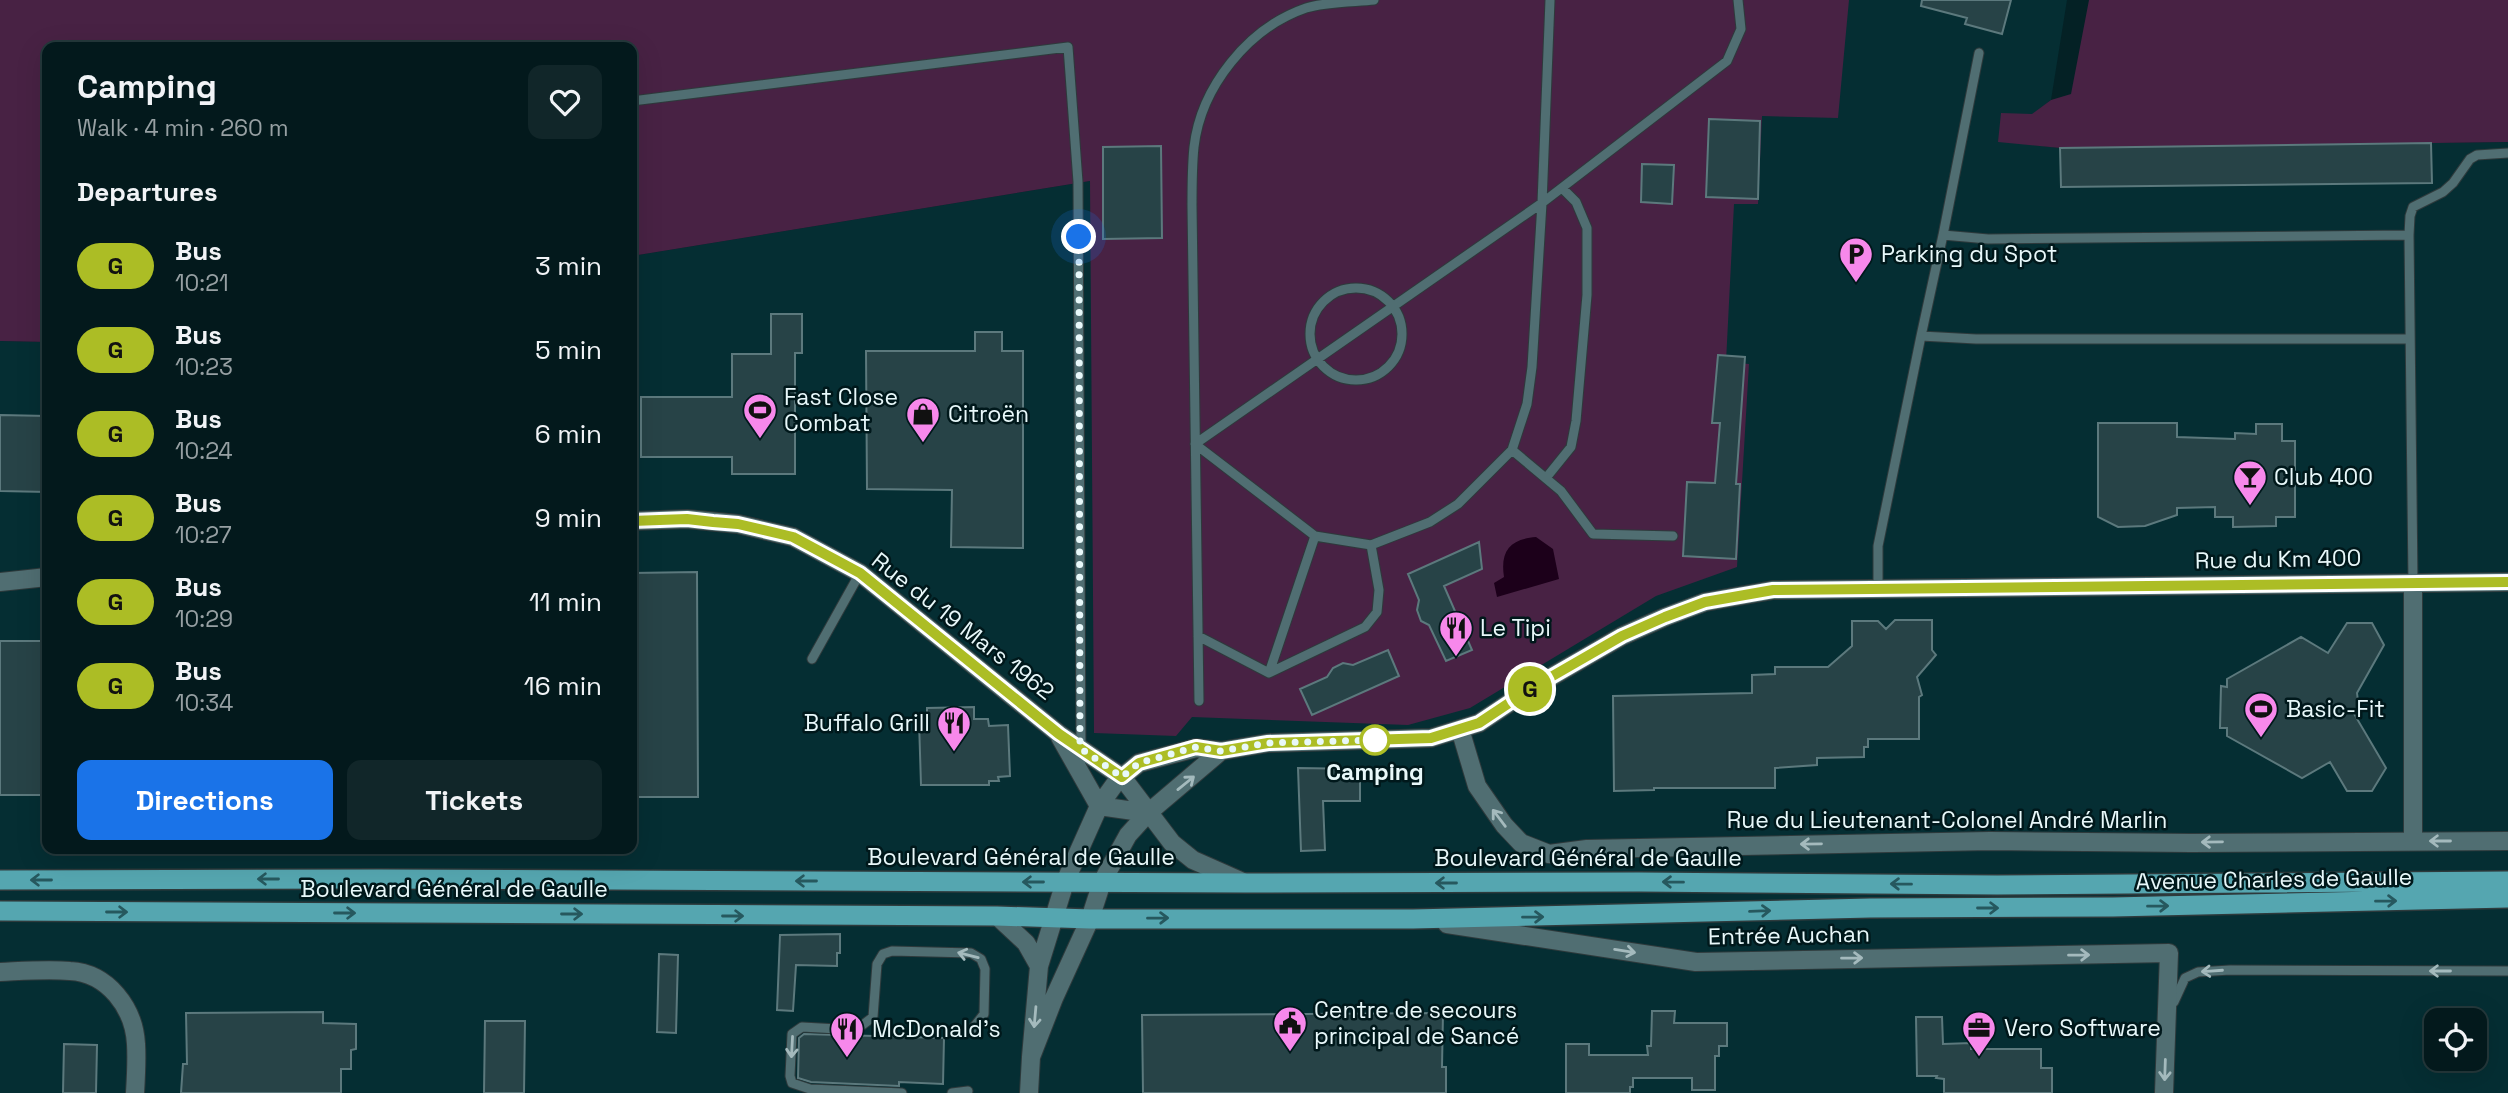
<!DOCTYPE html>
<html lang="en">
<head>
<meta charset="utf-8">
<style>
  body { margin:0; font-family:"Space Grotesk",sans-serif; background:#112629; color:#f1f3f6; height:100vh; display:flex; flex-direction:column; font-size:26px; white-space:nowrap }
  * { box-sizing:border-box; margin:0 }
  p { font-size:23px; color:#97a0a3 }
  .icon { flex:none; width:38px; height:38px; fill:none; stroke:currentColor; stroke-width:2; stroke-linecap:round; stroke-linejoin:round }
  .map { position:relative; flex:1; overflow:hidden }
  .details { position:absolute; left:42px; top:42px; width:595px; height:812px; display:flex; flex-direction:column; background:#03191c; border-radius:14px; box-shadow:0 7px 28px #0002,0 0 0 2px #24383b }
  .details>* { flex:none }
  .badge { padding:0 14px; border-radius:23px; font-size:24px; line-height:46px }
  .fabs { position:absolute; left:2424px; top:1008px; display:grid; gap:14px }
  .fabs a { display:grid; place-items:center; width:63px; height:63px; border-radius:14px; background:#03191c; box-shadow:0 7px 28px #0002,0 0 0 2px #24383b; font-size:35px }
  .you { position:absolute; width:35px; height:35px; margin:-18px; border:5px solid #fff; border-radius:50%; background:#1a73e8; box-shadow:0 0 0 10px #1a73e833 }
  .map>.badge { position:absolute; translate:-50% -50%; box-shadow:0 0 0 4px #fff }
  h2 { padding:0 35px; font-size:26px; line-height:63px }
  .round { display:grid; place-items:center; flex:none; width:74px; height:74px; border-radius:14px; background:#112629 }
  .head { display:flex; align-items:center; justify-content:space-between; height:119px; padding:0 35px }
  h1 { font-size:33px; font-weight:700; line-height:52px }
  .button { display:flex; gap:14px; margin-top:auto; padding:14px 35px }
  .button a { flex:1; height:80px; border-radius:14px; background:#1a73e8; color:#fff; font-size:28px; font-weight:700; line-height:80px; text-align:center }
  .button a+a { background:#112629; color:#f1f3f6 }
  ul { padding:0; list-style:none }
  li { display:flex; align-items:center; gap:21px; height:84px; padding:0 35px }
  li div { flex:1 }
  li b { display:block; font-size:26px }
  li em { font-style:normal }
  li .badge { min-width:77px; font-weight:700; text-align:center }
  .map>svg:first-child { display:block }
</style>
</head>
<body>
<div class="map">
<svg width="2508" height="1093" viewBox="0 0 2508 1093">
  <rect width="100%" height="100%" fill="#042125"/>
  <path fill="#052e33" fill-rule="evenodd" d="M1083,0H2067L2051,100L1999,141L2060,148L2508,142V1093H0V341L47,342V849H632V256L1090,181ZM2436,1020H2474V1059H2436Z
    M596,42V47H506L512,43Z"/>
  <path fill="#482244" d="M0,0H1849L1838,118L1762,116L1758,204H1734L1726,362L1749,364L1737,567L1656,596L1470,708L1408,725L1192,717L1176,736L1094,733L1090,181L632,256V47H596V42L512,43L506,47H47V342L0,341Z
    M2089,0H2508V142L2060,148L1998,142L2001,113L2032,114L2051,100L2071,94Z"/>
  <path fill="#1c001a" d="M1536,537L1553,549L1559,579L1497,597L1494,583L1504,577C1500,551 1510,539 1536,537Z"/>
  <path fill="#274347" stroke="#5c797d" stroke-width="2" d="M1922,0H2011L2002,34L1965,24L1967,18L1921,6Z
    M1709,119L1760,121L1758,199L1706,197Z
    M2431,143L2432,183L2061,187L2060,148Z
    M1161,146L1162,238L1103,239V147Z
    M1642,164L1674,165L1672,204L1641,202Z
    M771,314H802V353H795V474H732V457H641V397H732V354H771Z
    M975,332H1002V351H1023V548L951,547L952,490L867,489L866,351H975Z
    M1718,355L1745,357L1736,484H1740L1736,559L1683,556L1687,482L1715,483L1720,423H1712Z
    M0,415L47,416V492L0,491Z
    M2098,423H2177V437L2235,439V433L2256,434V424H2282V441H2295V517H2276V526L2233,527V517H2215V507L2177,508V515L2145,526L2118,527L2098,517Z
    M1479,542L1482,569L1444,586L1472,650L1446,661L1429,625L1421,621L1417,610L1419,600L1408,574Z
    M697,572L698,797H632V573Z
    M1895,620H1932V650L1936,655L1917,677L1922,695L1919,697V739H1868V747H1864V757L1817,758V765L1775,768V788H1654V790L1614,791L1613,696L1752,693V675L1775,674V667H1828L1852,646V621H1878L1886,629Z
    M2347,623H2372L2384,645L2357,693L2359,709L2353,712L2386,768L2372,791H2347L2330,762L2302,778L2227,736V728H2220L2221,686L2227,687V679L2301,637L2328,653Z
    M0,641H47V795H0Z
    M1388,650L1399,676L1312,715L1300,689L1327,677L1333,668L1343,663L1353,665Z
    M974,707V719H988L989,726L1008,725L1010,776L998,777L999,781H989V785H921L919,721L927,720V708Z
    M1298,768L1360,769V801H1323L1325,850L1301,851Z
    M840,934V953H837V966L796,965L793,1011L777,1010L780,935Z
    M659,954L678,955L676,1033L657,1032Z
    M1652,1011H1675L1674,1023H1727V1046H1719V1056H1715V1090H1692V1078H1633V1087H1630V1093H1566V1044H1589V1055H1648L1647,1046H1651Z
    M323,1012V1023L356,1024V1049L351,1050V1069H341V1093H181L183,1064H187L186,1013Z
    M1443,1013L1442,1067H1446V1093H1143L1142,1015Z
    M1916,1017H1942L1943,1044L1971,1043V1049H2041V1068H2052V1093H1944V1079L1936,1078L1937,1076H1917Z
    M485,1021H525L524,1093H484Z
    M804,1034L944,1038L943,1084L899,1082V1086L811,1082L798,1078L799,1038Z
    M64,1044L97,1045L96,1093H63Z"/>
  <g fill="none" stroke-linecap="round" stroke-linejoin="round">
    <g stroke="#2e3a3c" stroke-width="11">
      <path id="service" d="M1979,53L1943,235L1988,239L2409,235L2413,583
        M632,101L1068,47L1078,182L1081,749
        M1943,235L1921,336L1976,339H2409
        M2409,235L2410,216L2413,207L2443,192L2453,183L2470,159L2477,155L2508,153
        M1310 334a46 46 0 1 1 92 0a46 46 0 1 1-92 0Z
        M1512,450L1561,491L1593,534L1673,536
        M1546,478L1571,447L1576,421L1587,295V228L1576,202L1562,188
        M1315,536L1195,444L1542,203L1550,0
        M1878,589V546L1921,336
        M1198,636L1269,673L1315,536L1371,545L1430,522L1458,504L1512,450L1527,404L1532,367L1542,203L1727,61L1741,29L1738,0
        M812,659L860,573
        M1269,673L1365,627L1377,612L1379,590L1371,545
        M1199,701L1192,206C1192,186 1192,166 1194,147C1201,87 1248,28 1306,8C1324,2 1354,2 1374,0
        M2174,1002L2185,978L2198,972L2230,970L2508,971
        M902,1093L810,1089L792,1083L790,1076L792,1034L802,1027L856,1030L873,1017L877,964L883,954L892,951L971,953L981,959L985,969L984,1014L970,1032
        M952,1093L968,1091"/>
    </g>
    <g stroke="#2e3a3c" stroke-width="20">
      <path id="minor" d="M632,521L687,519L738,524L793,537L860,573L1059,734L1122,777L1172,843L1193,860L1245,883
        M0,582L47,577
        M2413,583V841
        M1460,729L1477,786L1504,825L1521,843L1549,854L1587,849L1990,841L2191,843L2508,841
        M1060,737L1099,806
        M1099,806L1148,813
        M997,916L1026,943L1039,966L1031,1057L1054,998L1090,919L1102,882L1128,835L1148,813L1221,751
        M1447,924L1696,962L2169,953L2164,1093
        M1039,966L1065,882L1099,806L1117,781L1139,763L1196,748L1221,751L1268,743L1431,738L1479,723L1530,689L1622,636L1665,617L1705,602L1773,590L2508,582
        M0,972C23,971 47,969 70,971C108,973 134,1008 136,1044C137,1060 136,1077 135,1093
        M1029,1093L1031,1057"/>
    </g>
    <g stroke="#2e3a3c" stroke-width="22">
      <path id="primary" d="M0,880L380,879L1245,883L1639,882L1997,885L2508,881
        M0,911L997,916L1090,919H1413L1870,908L2113,907L2508,898"/>
    </g>
    <use href="#service" stroke="#506e72" stroke-width="9"/>
    <use href="#minor" stroke="#506e72" stroke-width="18"/>
    <use href="#primary" stroke="#55a6b0" stroke-width="19"/>
  </g>
  <defs><path id="oneway-shaft" d="M-6 0H5M1.5-3L5.5 0L1.5 3" fill="none" stroke-width="1.6" stroke-linecap="round" stroke-linejoin="round" transform="scale(1.75)"/></defs>
  <g stroke="#a4babd">
    <use href="#oneway-shaft" transform="translate(1186 783) rotate(-39)"/>
    <use href="#oneway-shaft" transform="translate(1499 818) rotate(-127)"/>
    <use href="#oneway-shaft" transform="translate(2440 841) rotate(180)"/>
    <use href="#oneway-shaft" transform="translate(2212 842) rotate(179)"/>
    <use href="#oneway-shaft" transform="translate(1811 844) rotate(179)"/>
    <use href="#oneway-shaft" transform="translate(1625 951) rotate(9)"/>
    <use href="#oneway-shaft" transform="translate(968 955) rotate(-166)"/>
    <use href="#oneway-shaft" transform="translate(2079 955) rotate(-1)"/>
    <use href="#oneway-shaft" transform="translate(1852 958) rotate(-1)"/>
    <use href="#oneway-shaft" transform="translate(2212 971) rotate(176)"/>
    <use href="#oneway-shaft" transform="translate(2440 971) rotate(-180)"/>
    <use href="#oneway-shaft" transform="translate(1035 1017) rotate(95)"/>
    <use href="#oneway-shaft" transform="translate(792 1047) rotate(93)"/>
    <use href="#oneway-shaft" transform="translate(2165 1070) rotate(92)"/>
  </g>
  <g stroke="#26585e">
    <use href="#oneway-shaft" transform="translate(268 879) rotate(180)"/>
    <use href="#oneway-shaft" transform="translate(41 880) rotate(180)"/>
    <use href="#oneway-shaft" transform="translate(806 881) rotate(-180)"/>
    <use href="#oneway-shaft" transform="translate(1033 882) rotate(-180)"/>
    <use href="#oneway-shaft" transform="translate(1673 882) rotate(-179)"/>
    <use href="#oneway-shaft" transform="translate(1446 883) rotate(180)"/>
    <use href="#oneway-shaft" transform="translate(1901 884) rotate(-179)"/>
    <use href="#oneway-shaft" transform="translate(2386 901) rotate(-1)"/>
    <use href="#oneway-shaft" transform="translate(2158 906) rotate(-1)"/>
    <use href="#oneway-shaft" transform="translate(1988 908)"/>
    <use href="#oneway-shaft" transform="translate(1760 911) rotate(-2)"/>
    <use href="#oneway-shaft" transform="translate(117 912)"/>
    <use href="#oneway-shaft" transform="translate(345 913)"/>
    <use href="#oneway-shaft" transform="translate(572 914)"/>
    <use href="#oneway-shaft" transform="translate(733 916)"/>
    <use href="#oneway-shaft" transform="translate(1533 917) rotate(-1)"/>
    <use href="#oneway-shaft" transform="translate(1158 918) rotate(-1)"/>
  </g>
  <g fill="none" stroke-linecap="round" stroke-linejoin="round">
    <g stroke="#fff" stroke-width="16">
      <path id="line" d="M632,521L687,519L713,522L738,524L793,537L860,573L1059,734L1122,777L1139,763L1196,747L1221,751L1268,743L1431,738L1479,723L1530,689L1622,636L1665,617L1705,602L1773,590L2508,582"/>
    </g>
    <use href="#line" stroke="#acbd25" stroke-width="10"/>
    <path stroke="#e8f8fa" stroke-width="7" stroke-dasharray="0 12.6" d="M1079,237L1080,748L1122,777L1139,763L1196,747L1221,751L1268,743L1375,740"/>
  </g>
  <defs>
    <g id="parking-pin" transform="scale(1.75)"><path d="M0 17L-7.5 6A9.5 9.5 0 1 1 7.5 6Z" fill="#f788eb" stroke="#00181b"/><path d="M-3.5-5.5H1a3.5 3.5 0 0 1 0 7H-1V5.5H-3.5ZM-1-3.4V-.6H.8a1.4 1.4 0 0 0 0-2.8Z" fill="#111"/></g>
    <g id="stadium-pin" transform="scale(1.75)"><path d="M0 17L-7.5 6A9.5 9.5 0 1 1 7.5 6Z" fill="#f788eb" stroke="#00181b"/><path d="M0-5a6.5 5 0 1 0 0 10a6.5 5 0 1 0 0-10ZM-3.5-1.8h7v3.6h-7Z" fill="#111"/></g>
    <g id="shop-pin" transform="scale(1.75)"><path d="M0 17L-7.5 6A9.5 9.5 0 1 1 7.5 6Z" fill="#f788eb" stroke="#00181b"/><path d="M-5-2.5h2.3a2.7 3.5 0 0 1 5.4 0H5L5.5 6h-11ZM-1.5-2.5h3a1.5 2.3 0 0 0-3 0Z" fill="#111"/></g>
    <g id="bar-pin" transform="scale(1.75)"><path d="M0 17L-7.5 6A9.5 9.5 0 1 1 7.5 6Z" fill="#f788eb" stroke="#00181b"/><path d="M-6-5H6L.8 .8V4.5H3.5V6h-7V4.5H-.8V.8Z" fill="#111"/></g>
    <g id="restaurant-pin" transform="scale(1.75)"><path d="M0 17L-7.5 6A9.5 9.5 0 1 1 7.5 6Z" fill="#f788eb" stroke="#00181b"/><path d="M-5-6h1v4h1v-4h1v4h1v-4h1v5L-1.5 .5V6h-2V.5L-5-1ZM5-6V6H3V1.5H1.5Q1.5-4 5-6Z" fill="#111"/></g>
    <g id="civic-pin" transform="scale(1.75)"><path d="M0 17L-7.5 6A9.5 9.5 0 1 1 7.5 6Z" fill="#f788eb" stroke="#00181b"/><path d="M-.6-6.5H3V-4.5H.6V-3L4-1V1h2V6H-6V1h2V-1L-.6-3ZM-1.2 2.5V6h2.4V2.5Z" fill="#111"/></g>
    <g id="office-pin" transform="scale(1.75)"><path d="M0 17L-7.5 6A9.5 9.5 0 1 1 7.5 6Z" fill="#f788eb" stroke="#00181b"/><path d="M-6-3h4V-5.5h4V-3h4V5H-6ZM-1-4.5V-3h2v-1.5ZM-6 0V1H6V0Z" fill="#111"/></g>
  </defs>
  <g fill-rule="evenodd">
    <use href="#parking-pin" x="1856" y="254"/>
    <use href="#stadium-pin" x="760" y="410"/>
    <use href="#shop-pin" x="923" y="414"/>
    <use href="#bar-pin" x="2250" y="477"/>
    <use href="#restaurant-pin" x="1456" y="628"/>
    <use href="#stadium-pin" x="2261" y="709"/>
    <use href="#restaurant-pin" x="954" y="723"/>
    <use href="#civic-pin" x="1290" y="1023"/>
    <use href="#office-pin" x="1979" y="1028"/>
    <use href="#restaurant-pin" x="847" y="1029"/>
  </g>
  <circle fill="#fff" stroke="#acbd25" stroke-width="3.5" cx="1375" cy="740" r="14"/>
  <g text-anchor="middle" stroke-width="5" stroke-linejoin="round" paint-order="stroke">
    <g font-size="23" fill="#e8f8fa" stroke="#00181b" text-anchor="start">
      <text x="1881" y="262">Parking du Spot</text>
      <text x="784" y="405">Fast Close<tspan x="784" dy="26">Combat</tspan></text>
      <text x="948" y="422">Citroën</text>
      <text x="2274" y="485">Club 400</text>
      <text x="1480" y="636">Le Tipi</text>
      <text x="2286" y="717">Basic-Fit</text>
      <text x="930" y="731" text-anchor="end">Buffalo Grill</text>
      <text x="1314" y="1018">Centre de secours<tspan x="1314" dy="26">principal de Sancé</tspan></text>
      <text x="2004" y="1036">Vero Software</text>
      <text x="872" y="1037">McDonald's</text>
    </g>
    <g font-size="23" fill="#e8f8fa" stroke="#00181b">
      <text transform="translate(2278 559) rotate(-1)" y="8">Rue du Km 400</text>
      <text transform="translate(963 626) rotate(38)" y="8">Rue du 19 Mars 1962</text>
      <text x="1947" y="828">Rue du Lieutenant-Colonel André Marlin</text>
      <text x="1021" y="865">Boulevard Général de Gaulle</text>
      <text x="1588" y="866">Boulevard Général de Gaulle</text>
      <text transform="translate(2274 879) rotate(-1)" y="8">Avenue Charles de Gaulle</text>
      <text x="454" y="897">Boulevard Général de Gaulle</text>
      <text transform="translate(1789 935) rotate(-1)" y="8">Entrée Auchan</text>
    </g>
    <g font-size="23" font-weight="bold" fill="#e8f8fa" stroke="#00181b">
      <text x="1375" y="780">Camping</text>
    </g>
  </g>
</svg>
<div class="fabs">
<a><svg class="icon" aria-label="locate" viewBox="0 0 24 24"><circle cx="12" cy="12" r="6"/><path d="M12 2v4M12 18v4M2 12h4M18 12h4"/></svg></a>
</div>
<div class="you" style="left:1079px;top:237px"></div>
<b class="badge" style="left:1530px;top:689px;background:#acbd25;color:#111">G</b>
<section class="details">
<div class="head"><div><h1>Camping</h1><p>Walk · 4 min · 260 m</p></div><a class="round"><svg class="icon" aria-label="heart" viewBox="0 0 24 24"><path d="M12 20l-8-8c-3-5 5-10 8-4 3-6 11-1 8 4z"/></svg></a></div>
<h2>Departures</h2>
<ul>
<li><span class="badge" style="background:#acbd25;color:#111">G</span><div><b>Bus</b><p>10:21</p></div><em>3 min</em></li>
<li><span class="badge" style="background:#acbd25;color:#111">G</span><div><b>Bus</b><p>10:23</p></div><em>5 min</em></li>
<li><span class="badge" style="background:#acbd25;color:#111">G</span><div><b>Bus</b><p>10:24</p></div><em>6 min</em></li>
<li><span class="badge" style="background:#acbd25;color:#111">G</span><div><b>Bus</b><p>10:27</p></div><em>9 min</em></li>
<li><span class="badge" style="background:#acbd25;color:#111">G</span><div><b>Bus</b><p>10:29</p></div><em>11 min</em></li>
<li><span class="badge" style="background:#acbd25;color:#111">G</span><div><b>Bus</b><p>10:34</p></div><em>16 min</em></li>
</ul>
<div class="button"><a>Directions</a><a>Tickets</a></div>
</section>
</div>
</body>
</html>
